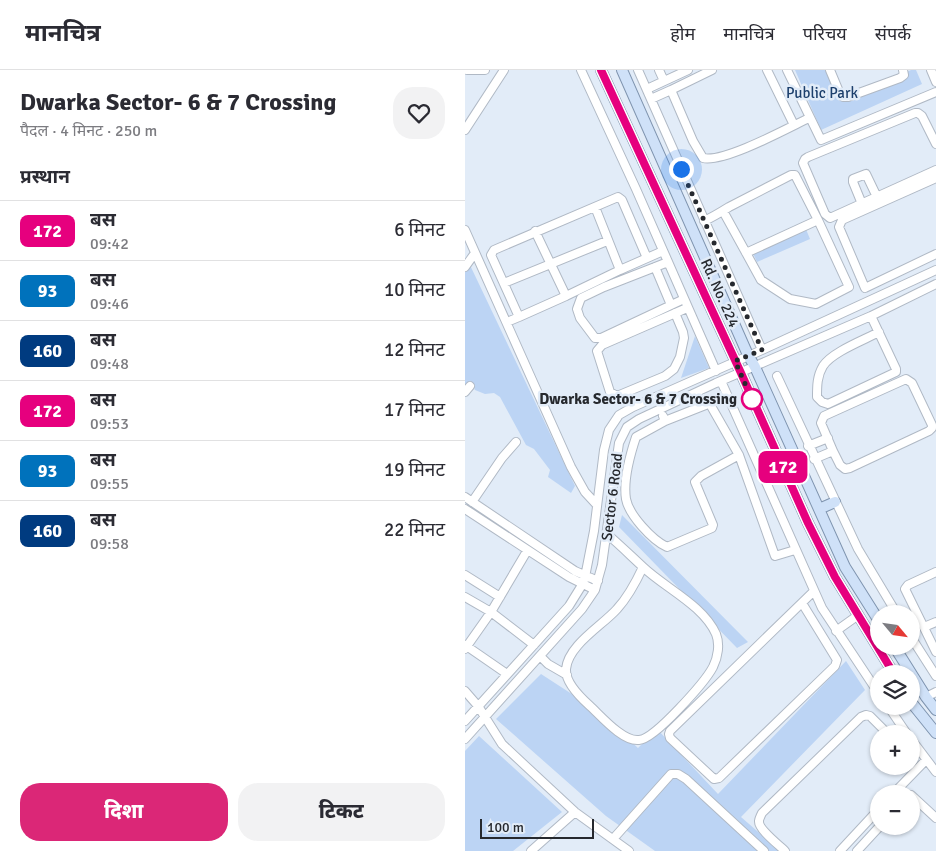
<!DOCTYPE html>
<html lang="hi">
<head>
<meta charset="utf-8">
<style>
  body { margin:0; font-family:Signika,"Noto Sans Devanagari",sans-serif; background:#f2f2f3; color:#2b2b33; height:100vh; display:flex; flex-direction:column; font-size:19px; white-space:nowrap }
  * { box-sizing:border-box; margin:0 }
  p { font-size:16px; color:#7c7c81 }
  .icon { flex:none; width:28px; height:28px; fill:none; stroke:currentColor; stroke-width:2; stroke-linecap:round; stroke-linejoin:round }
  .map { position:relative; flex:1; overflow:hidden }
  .sheet { display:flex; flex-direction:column; background:#fff; width:465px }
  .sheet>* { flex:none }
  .badge { padding:0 10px; border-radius:8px; font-size:18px; line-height:32px }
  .needle { width:32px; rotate:119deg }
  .fabs { position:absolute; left:405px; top:535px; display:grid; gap:10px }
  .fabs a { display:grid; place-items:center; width:50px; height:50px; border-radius:50%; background:#fff; box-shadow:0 1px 4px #0004; font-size:25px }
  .scale { position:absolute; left:15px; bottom:12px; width:114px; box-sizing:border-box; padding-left:5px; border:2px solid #26292e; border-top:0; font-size:14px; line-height:18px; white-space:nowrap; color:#26292e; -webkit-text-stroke:4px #e2ecf8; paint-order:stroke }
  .you { position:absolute; width:25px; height:25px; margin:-12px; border:4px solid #fff; border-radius:50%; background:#1a73e8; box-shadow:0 0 0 8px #1a73e833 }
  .map>.badge { position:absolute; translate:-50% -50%; box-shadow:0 0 0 2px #fff }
  h2 { padding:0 20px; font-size:19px; line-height:45px }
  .round { display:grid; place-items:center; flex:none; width:52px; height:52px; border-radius:20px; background:#f2f2f3 }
  .summary { display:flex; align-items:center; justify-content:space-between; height:85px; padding:0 20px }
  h1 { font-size:24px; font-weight:800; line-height:38px }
  .button { display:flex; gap:10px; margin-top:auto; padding:10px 20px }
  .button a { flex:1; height:58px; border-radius:20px; background:#db2777; color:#fff; font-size:20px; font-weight:800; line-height:58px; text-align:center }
  .button a+a { background:#f2f2f3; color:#2b2b33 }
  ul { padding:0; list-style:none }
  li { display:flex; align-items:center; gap:15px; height:60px; padding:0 20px; border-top:1px solid #e1e1e2 }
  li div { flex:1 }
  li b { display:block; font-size:19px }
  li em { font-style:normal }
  li .badge { min-width:55px; font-weight:700; text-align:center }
  header { display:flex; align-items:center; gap:30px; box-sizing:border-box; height:70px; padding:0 25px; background:#fff; border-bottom:1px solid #e1e1e2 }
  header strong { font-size:24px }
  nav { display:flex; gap:28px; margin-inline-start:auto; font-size:18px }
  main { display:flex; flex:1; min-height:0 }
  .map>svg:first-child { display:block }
</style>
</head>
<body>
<header>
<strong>मानचित्र</strong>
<nav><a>होम</a><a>मानचित्र</a><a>परिचय</a><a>संपर्क</a></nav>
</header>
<main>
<section class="sheet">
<div class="summary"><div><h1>Dwarka Sector- 6 &amp; 7 Crossing</h1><p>पैदल · 4 मिनट · 250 m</p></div><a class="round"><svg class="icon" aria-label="heart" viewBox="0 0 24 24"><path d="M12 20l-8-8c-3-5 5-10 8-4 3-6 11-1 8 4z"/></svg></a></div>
<h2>प्रस्थान</h2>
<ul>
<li><span class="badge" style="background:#e6007e;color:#fff">172</span><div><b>बस</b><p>09:42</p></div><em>6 मिनट</em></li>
<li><span class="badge" style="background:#0072bc;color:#fff">93</span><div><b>बस</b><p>09:46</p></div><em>10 मिनट</em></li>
<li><span class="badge" style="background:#003b80;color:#fff">160</span><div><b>बस</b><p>09:48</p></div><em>12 मिनट</em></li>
<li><span class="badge" style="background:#e6007e;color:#fff">172</span><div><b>बस</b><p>09:53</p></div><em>17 मिनट</em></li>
<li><span class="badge" style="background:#0072bc;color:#fff">93</span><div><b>बस</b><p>09:55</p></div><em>19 मिनट</em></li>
<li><span class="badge" style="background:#003b80;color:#fff">160</span><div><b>बस</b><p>09:58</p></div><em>22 मिनट</em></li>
</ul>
<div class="button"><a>दिशा</a><a>टिकट</a></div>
</section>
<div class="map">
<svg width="471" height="781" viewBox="0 0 471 781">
  <rect width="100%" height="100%" fill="#e2ecf8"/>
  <path fill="#bcd4f4" d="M330,0H363L377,31L446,0H451L457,14L356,60Z
    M338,152L345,169L292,192L285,177Z
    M4,193L110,416L106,423L83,407L85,400L69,379L61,375L35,327L29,323L20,324L10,320L7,312L0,318V199Z
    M230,266L244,298L216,308Z
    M157,445L283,572L272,578L154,457Z
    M381,591L400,620L276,747L315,781H190L141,746L31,649L76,604L133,641L173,678L192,659L253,724Z
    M14,666L97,742L48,781H0V681Z"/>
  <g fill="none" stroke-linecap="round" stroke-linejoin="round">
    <g stroke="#b0b9c5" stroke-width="10">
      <path id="minor" d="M2,0H20
        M116,0L171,119L251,301
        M173,0L297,280
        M194,0L199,11
        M247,0L206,20L228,71L238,88C259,93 323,58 344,48
        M302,0L329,55
        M322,0L356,70L471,22
        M365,0L375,24L378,27H383L435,8L439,5L438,0
        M466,0L471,12
        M182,19L223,0
        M186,29L206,20
        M0,60L39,0
        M471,74L457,46L453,43H450L343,87L340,89L338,93L360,144L365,148L471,100
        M471,108L377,150L374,157L400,218L471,184
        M397,134L388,112V109L401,104L412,127
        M130,137L155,200L198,181
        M239,151C248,147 256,142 264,137L326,105H330L353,150L384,217L351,234L325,229L296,210L258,141
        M0,160L106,397L120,422L132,435
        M281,183L353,150
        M203,192L139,217L116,228L112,239L115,248L130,268H136L219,229
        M0,197L10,183
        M190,197L206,235
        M39,213L142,171
        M101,226L155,200
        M210,243L218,262L219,268L215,287L209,299L200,306L152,326L145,322L132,281L137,275L222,238
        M406,246L431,299V302L363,334L357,332L352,327C352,316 352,306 358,296C367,282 399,270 414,262
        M54,247L101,226L70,161
        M42,252L54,247L26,185L29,180L153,127L157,130L182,188
        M312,306L393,479L432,544
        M256,311L357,538L414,624
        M0,322L5,316
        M198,346L200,351L243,334L246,336L274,385L310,486L330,480
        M200,351L171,367C165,385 158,410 161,429C164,445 187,470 202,477L247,458L248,455L230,412L236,406L274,385
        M343,376L363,368
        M349,389L368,381L356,353L359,346L441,309L447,313L467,355V358L464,361L385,398L380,399L375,395L368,381
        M0,427L110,501L133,511
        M7,432L37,388L51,372
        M0,439L104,507L130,520
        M142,464C155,475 166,486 178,497C200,518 238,535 251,564C255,574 253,587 248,597C240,612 190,669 174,670C158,672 136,646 125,636C116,628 100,612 101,599C103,575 138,555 152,539C163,527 171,512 178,497
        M471,502L443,515L440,519L471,582
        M0,505L35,527
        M0,527L26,542L69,575
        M337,533L372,590L370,596L254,708L249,709L205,668L204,664L205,661L349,521
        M459,557L471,552
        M371,561L392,546
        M446,567L471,606
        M0,575L42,604
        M0,579L26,542L62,481
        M75,586L83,594L102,605
        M0,621L13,636L37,674L110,742L164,781
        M461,627L471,622
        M423,636L442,664
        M0,651L104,536L117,515L120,507L129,461L139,380L144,360L154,345L168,337L297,280L471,200
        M0,669L117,539L130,520L137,495L154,373L162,357L174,349L251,313L406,246L471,214
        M446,669L471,702
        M428,724L461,690
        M446,725L471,748
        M148,769L206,704H213L221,709L299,781
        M66,781L110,742
        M320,781C314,775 293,759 294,751C294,749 296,745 297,743L396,647L401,645L405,646L423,664
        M375,781L414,739
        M392,781L415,756"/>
    </g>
    <g stroke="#7f94af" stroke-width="12">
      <path id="major" d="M136,0L276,303L343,453L370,507L429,604
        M157,0L283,285L290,297L380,497L414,551
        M354,439L370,432
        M429,576L461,627L471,640
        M446,632L471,663"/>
    </g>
    <use href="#minor" stroke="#fff" stroke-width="8"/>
    <use href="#major" stroke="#cfe1f8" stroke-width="10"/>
  </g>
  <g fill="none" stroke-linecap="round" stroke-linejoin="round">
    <g stroke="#fff" stroke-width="11">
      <path id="line" d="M136,0L276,303L343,453L370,507L429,604"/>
    </g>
    <use href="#line" stroke="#e6007e" stroke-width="8"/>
    <path stroke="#26292e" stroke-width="5" stroke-dasharray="0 9" d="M216,99L297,280L270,291L290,336L287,329"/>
  </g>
  <circle fill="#fff" stroke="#e6007e" stroke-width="2.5" cx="287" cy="329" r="10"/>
  <g text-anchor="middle" stroke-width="5" stroke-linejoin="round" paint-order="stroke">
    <g font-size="15" fill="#1c3f6c" stroke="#e2ecf8">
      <text x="357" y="28">Public Park</text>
    </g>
    <g font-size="15" fill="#26292e" stroke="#e2ecf8">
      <text transform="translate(255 223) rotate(66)" y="5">Rd. No. 224</text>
      <text transform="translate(147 427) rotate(-83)" y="5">Sector 6 Road</text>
    </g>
    <g font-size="15" font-weight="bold" fill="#26292e" stroke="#e2ecf8" text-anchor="end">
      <text x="272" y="334">Dwarka Sector- 6 &amp; 7 Crossing</text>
    </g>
  </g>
</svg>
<div class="fabs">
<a><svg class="needle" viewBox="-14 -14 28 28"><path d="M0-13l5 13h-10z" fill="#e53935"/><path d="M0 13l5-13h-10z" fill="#7c7c81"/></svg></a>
<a><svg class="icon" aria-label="layers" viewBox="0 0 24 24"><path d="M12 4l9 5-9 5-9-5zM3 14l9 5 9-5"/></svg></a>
<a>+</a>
<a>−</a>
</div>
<div class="scale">100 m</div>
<div class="you" style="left:216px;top:99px"></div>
<b class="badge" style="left:318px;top:397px;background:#e6007e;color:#fff">172</b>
</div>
</main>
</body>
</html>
